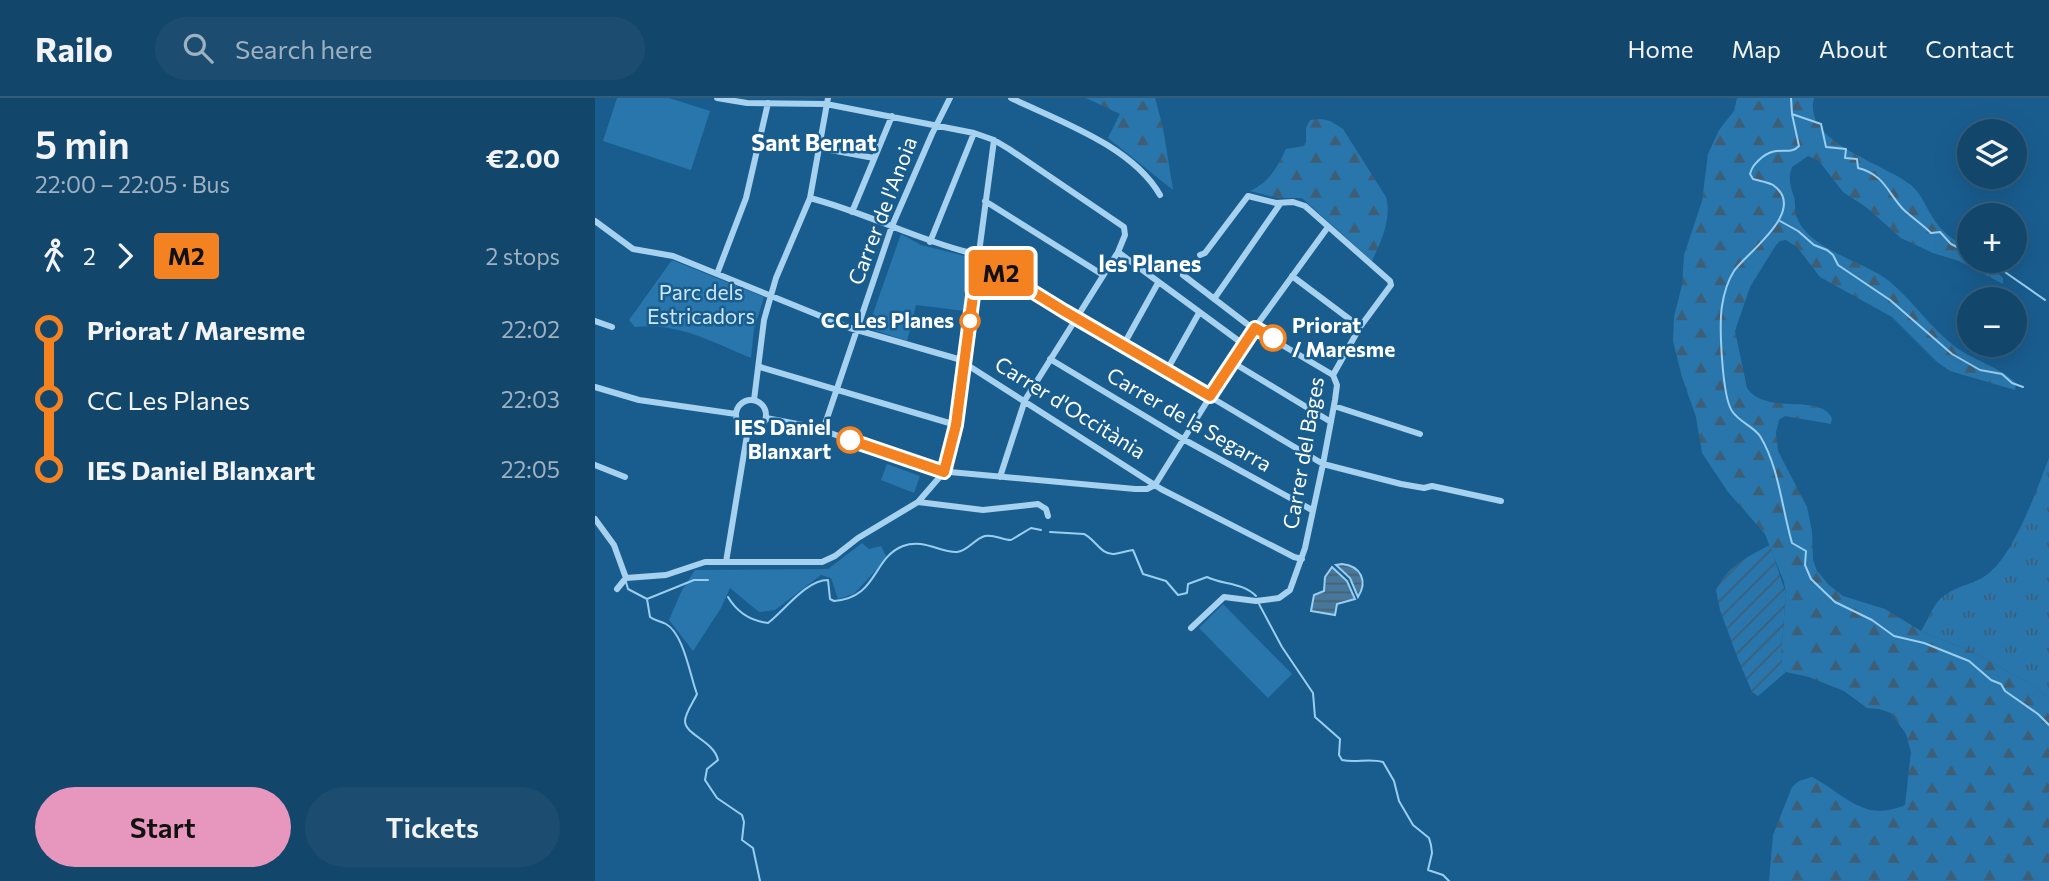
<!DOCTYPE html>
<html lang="en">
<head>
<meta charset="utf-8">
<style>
  body { margin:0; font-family:Commissioner,sans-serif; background:#1c4d71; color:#f1f3f6; height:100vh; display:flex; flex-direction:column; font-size:26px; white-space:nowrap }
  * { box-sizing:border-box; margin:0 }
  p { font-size:23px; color:#9db1c1 }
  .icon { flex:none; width:38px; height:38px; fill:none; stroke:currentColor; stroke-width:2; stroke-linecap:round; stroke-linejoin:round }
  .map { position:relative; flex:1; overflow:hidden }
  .sheet { display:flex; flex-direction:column; background:#13466b; width:595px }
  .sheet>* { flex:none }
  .badge { padding:0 14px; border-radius:5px; font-size:24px; line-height:46px }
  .controls { position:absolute; left:1362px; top:21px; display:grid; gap:14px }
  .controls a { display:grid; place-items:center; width:70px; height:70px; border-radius:50%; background:#13466b; box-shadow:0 7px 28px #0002,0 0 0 2px #325e7e; font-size:35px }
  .map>.badge { position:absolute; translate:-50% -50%; box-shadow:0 0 0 4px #fff }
  .legs { display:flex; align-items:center; gap:10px; height:77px; padding:0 35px; font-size:23px }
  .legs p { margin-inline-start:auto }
  .head { display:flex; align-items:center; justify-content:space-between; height:119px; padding:0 35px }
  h1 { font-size:38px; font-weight:600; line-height:52px }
  .button { display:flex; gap:14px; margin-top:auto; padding:14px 35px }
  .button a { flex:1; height:80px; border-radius:42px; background:#e797bd; color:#111; font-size:28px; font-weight:600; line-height:80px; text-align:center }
  .button a+a { background:#1c4d71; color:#f1f3f6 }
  ul { padding:0 35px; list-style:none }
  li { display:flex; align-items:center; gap:24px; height:70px; font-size:26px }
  li i { display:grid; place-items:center; width:10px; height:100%; margin:0 9px; background:currentColor }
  li i::after { content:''; width:18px; height:18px; margin:-9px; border:5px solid; border-radius:50%; background:#13466b }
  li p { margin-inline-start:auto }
  li:first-child i { background:linear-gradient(#0000 50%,currentColor 0) }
  li:last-child i { background:linear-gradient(currentColor 50%,#0000 0) }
  header { display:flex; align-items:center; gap:42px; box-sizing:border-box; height:98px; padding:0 35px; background:#13466b; border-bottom:2px solid #325e7e }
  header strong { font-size:33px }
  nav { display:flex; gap:38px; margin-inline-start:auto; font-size:24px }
  .search { width:490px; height:63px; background:#1c4d71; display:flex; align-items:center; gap:18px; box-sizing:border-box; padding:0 24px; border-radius:38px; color:#9db1c1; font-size:26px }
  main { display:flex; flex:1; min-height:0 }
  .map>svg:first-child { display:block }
</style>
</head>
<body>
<header>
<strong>Railo</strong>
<div class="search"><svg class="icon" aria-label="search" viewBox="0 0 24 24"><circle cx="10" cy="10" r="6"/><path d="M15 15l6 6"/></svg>Search here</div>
<nav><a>Home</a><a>Map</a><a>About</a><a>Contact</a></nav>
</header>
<main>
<section class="sheet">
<div class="head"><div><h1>5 min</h1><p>22:00 – 22:05 · Bus</p></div><b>€2.00</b></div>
<div class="legs"><svg class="icon" aria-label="walk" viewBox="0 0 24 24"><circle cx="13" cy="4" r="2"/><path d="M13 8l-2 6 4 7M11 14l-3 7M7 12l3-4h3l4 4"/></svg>2<svg class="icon" aria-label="forward" viewBox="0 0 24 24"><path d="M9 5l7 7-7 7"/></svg><b class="badge" style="background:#f58220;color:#111">M2</b><p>2 stops</p></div>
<ul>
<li><i style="color:#f58220"></i><b>Priorat / Maresme</b><p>22:02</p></li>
<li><i style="color:#f58220"></i><span>CC Les Planes</span><p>22:03</p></li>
<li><i style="color:#f58220"></i><b>IES Daniel Blanxart</b><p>22:05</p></li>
</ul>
<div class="button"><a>Start</a><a>Tickets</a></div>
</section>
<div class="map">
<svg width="1454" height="783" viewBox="0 0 1454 783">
  <defs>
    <pattern id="grass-tufts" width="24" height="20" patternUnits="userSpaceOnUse" patternTransform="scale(1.75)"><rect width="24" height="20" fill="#2976ac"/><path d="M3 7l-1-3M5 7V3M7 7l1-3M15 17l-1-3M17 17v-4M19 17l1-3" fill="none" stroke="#3c5f77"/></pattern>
    <pattern id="forest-firs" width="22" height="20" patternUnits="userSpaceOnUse" patternTransform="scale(1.75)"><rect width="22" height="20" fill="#2976ac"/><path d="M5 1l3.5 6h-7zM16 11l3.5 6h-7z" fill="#3c5f77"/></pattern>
    <pattern id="garden-furrows" width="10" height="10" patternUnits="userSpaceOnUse" patternTransform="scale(1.75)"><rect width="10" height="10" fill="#2976ac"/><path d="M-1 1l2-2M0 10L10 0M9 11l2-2" fill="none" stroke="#3c5f77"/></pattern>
    <pattern id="water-rules" width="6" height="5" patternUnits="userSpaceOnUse" patternTransform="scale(1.75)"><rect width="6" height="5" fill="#47789c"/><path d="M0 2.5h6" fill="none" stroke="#4a6070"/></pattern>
  </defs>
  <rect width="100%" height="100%" fill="#195d8f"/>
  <path fill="url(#grass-tufts)" d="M1454,360V600L1442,590L1378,554L1326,533C1334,521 1338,505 1350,497C1363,487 1381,486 1394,475C1420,454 1442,391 1454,360Z"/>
  <path fill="url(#forest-firs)" d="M491,0H560L568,30L578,92L513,40L525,16Z
    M1142,0H1219C1207,45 1292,66 1317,88C1327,97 1331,109 1338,120C1346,134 1361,143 1374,153V163H1390L1408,180V186L1364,163L1338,155L1306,140L1271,109L1248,94L1224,63L1213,58L1197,69C1193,81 1195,88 1199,99C1201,106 1199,114 1202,120C1216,153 1269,163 1294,183C1317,202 1334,228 1358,247C1378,263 1404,268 1421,285L1420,292L1355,273L1341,263L1297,219L1225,179L1202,149L1191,142L1185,143L1181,147L1155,189L1140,233L1152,290C1171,318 1224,295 1237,320L1236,326L1190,318L1184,322L1181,334L1183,353L1212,409L1217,433L1218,462L1222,473L1234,487L1248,498L1290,511L1326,533L1378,554L1442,590L1454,600V783H1174L1178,737L1197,689L1204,683L1217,679C1250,696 1268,725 1310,707L1316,654L1311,636L1296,615L1284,611L1272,610L1249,593L1214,579L1191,574L1187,569L1186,558L1191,496L1189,484L1170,436L1133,394L1107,355L1101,319L1087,279L1078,243L1079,219L1087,187L1089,157L1107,103L1113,56L1124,32L1139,13Z
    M726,21L735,23L748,31L791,99C797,120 786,144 777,163L707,100H682L655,93C675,84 682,69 691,51L709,48L711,44V30L715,22Z"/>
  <path fill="#2976ac" d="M22,0H74L115,13L96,72L8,43Z
    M306,136L326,147L374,159L370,213L321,207L312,243L273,230Z
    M77,162L169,199L159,231L156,260C117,244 83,224 40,229L34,222Z
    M292,366L325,378L319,395L286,382Z
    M267,445L274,451L286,448L292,460L259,496L243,501L236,480L226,477L180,512L164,514L135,490L126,510L98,553L74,522L87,492L100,472L233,471Z
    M628,506L697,576L673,600L604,530Z"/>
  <path fill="url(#garden-furrows)" d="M1175,447L1191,496L1186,558L1187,569L1191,574L1163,598L1157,594L1143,561L1125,512L1121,492C1132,469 1153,458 1175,447Z"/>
  <path fill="url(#water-rules)" stroke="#99cef1" stroke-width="2" d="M747,466C766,468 773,483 763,499L755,480L741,467Z
    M737,469L752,483L760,501L742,506L740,517L716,513L719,497L729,493L730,479Z"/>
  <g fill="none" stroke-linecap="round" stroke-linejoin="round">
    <path stroke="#99cef1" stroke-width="2" d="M1196,0L1197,16L1204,48C1194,59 1182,45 1164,62C1159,67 1157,69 1155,76L1158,81C1165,83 1173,84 1178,87C1214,112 1151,155 1139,173C1132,184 1129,195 1127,208C1124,227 1127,298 1137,313C1144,324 1158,328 1165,338C1184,369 1187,411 1197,445L1211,453L1210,467L1216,481L1240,504L1277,522L1299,538L1329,545L1374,563L1396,582L1406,586L1410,593L1443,616L1454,627
      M1197,16L1226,26L1231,49L1251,51L1250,60L1262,61L1263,70C1291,77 1293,97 1310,113C1319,121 1328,127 1336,135L1345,134L1356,146L1374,155
      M1185,123L1203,133L1219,147L1232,152L1238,157L1243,167L1295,202L1357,256L1385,272L1407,276L1417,285L1428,289
      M1394,163L1450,202
      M455,434L489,436C500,441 506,457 519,456C526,455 531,453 538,452L548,476L571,483L583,497L592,495L593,486L612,479C628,487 647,484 661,498
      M31,484L33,491L52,501L99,482H113
      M133,499C142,514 156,523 173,525C190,512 211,482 233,482L235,501L239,503C283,500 277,460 308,448C329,440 345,455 362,454C373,453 379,441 390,438C399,436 407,442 416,442L436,430L446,432
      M52,501L55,519C60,523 66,523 71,526C89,536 95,578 102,596C99,603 90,615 90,623C90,637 119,643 123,662L112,671L110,682L122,700L147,717L149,724L147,742L158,750L165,783
      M664,506L687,549L718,595L720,619L745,641L744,657L747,662C761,665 774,660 788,664L799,683L804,703L818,727L834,740L836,747L837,755L833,772L848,777L854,783"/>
    <path stroke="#a6d1ef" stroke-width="6" d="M122,0L152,5L231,6L379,35L399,42L414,51L529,129L530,137L523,154L430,302L405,379
      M416,0C464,23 537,48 565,97
      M225,50L279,60
      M215,100C269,114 318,140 372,154L728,366L806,386L829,390L837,388L906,403
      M390,103L508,177
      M257,114L297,18
      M0,123L38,151L78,158L255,230L363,261L566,391L699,459L707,461
      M335,144L379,35
      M523,154L648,246
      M122,176L151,100L173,5
      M588,177L652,226L738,277
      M697,178L765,229
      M619,201L685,106
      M0,223L17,229
      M529,246L563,185
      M455,261L588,341L717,412
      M637,264L736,324
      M165,269L361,327
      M572,272L604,215
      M0,289L44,302L141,316
      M141 317a15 15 0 1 1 30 0a15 15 0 1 1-30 0Z
      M159,302L169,222L181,180L215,100L233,0
      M739,308L825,336
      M171,320L218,329L344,373L540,391H552L560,387
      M228,332L297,128L337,36L355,0
      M0,367L30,379
      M560,387L648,246L733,129
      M323,404L388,412L443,406L451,411L453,418
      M0,421L19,447L31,480
      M131,464L153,331
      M22,491L31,480L71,477L110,464H227L240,458L263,440L323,404L349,374L361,327L399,42
      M596,530L629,499L661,503L684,500L695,492L710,450L728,366L740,302L742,287L738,277L765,229L796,187L795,183L710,108L698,104L681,105L653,98L610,155L605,157"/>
  </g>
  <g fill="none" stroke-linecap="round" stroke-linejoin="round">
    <g stroke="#fff" stroke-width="16">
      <path id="line-1" d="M255,342L349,374L361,327L383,160L469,213L615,298L660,230L678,240"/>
    </g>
    <use href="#line-1" stroke="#f58220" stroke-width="10"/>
  </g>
  <g fill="#fff" stroke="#f58220" stroke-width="3.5">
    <circle cx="375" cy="223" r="9"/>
    <circle cx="678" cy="240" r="12"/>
    <circle cx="255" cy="342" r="12"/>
  </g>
  <g text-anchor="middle" stroke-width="5" stroke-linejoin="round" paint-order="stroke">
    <g font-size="21" fill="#fff" stroke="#195d8f">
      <text transform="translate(288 113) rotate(-69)" y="7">Carrer de l'Anoia</text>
      <text transform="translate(475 310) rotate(32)" y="7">Carrer d'Occitània</text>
      <text transform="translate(594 322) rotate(30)" y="7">Carrer de la Segarra</text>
      <text transform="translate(709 355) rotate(-80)" y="7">Carrer del Bages</text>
    </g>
    <g font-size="21" fill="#cde8fb" stroke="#195d8f">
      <text x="106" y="202">Parc dels<tspan x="106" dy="24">Estricadors</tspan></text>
    </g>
    <g font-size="21" font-weight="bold" fill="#fff" stroke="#195d8f" text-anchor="end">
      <text x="359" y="230">CC Les Planes</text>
      <text x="697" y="235" text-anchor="start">Priorat<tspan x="697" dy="24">/ Maresme</tspan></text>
      <text x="236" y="337">IES Daniel<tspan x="236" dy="24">Blanxart</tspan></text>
    </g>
    <g font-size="23" font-weight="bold" fill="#fff" stroke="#195d8f">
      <text x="219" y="53">Sant Bernat</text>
      <text x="555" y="174">les Planes</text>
    </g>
  </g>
</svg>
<div class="controls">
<a><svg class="icon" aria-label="layers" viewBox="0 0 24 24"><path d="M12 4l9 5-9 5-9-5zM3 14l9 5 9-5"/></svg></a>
<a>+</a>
<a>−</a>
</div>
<b class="badge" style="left:406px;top:175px;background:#f58220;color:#111">M2</b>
</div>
</main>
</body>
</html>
